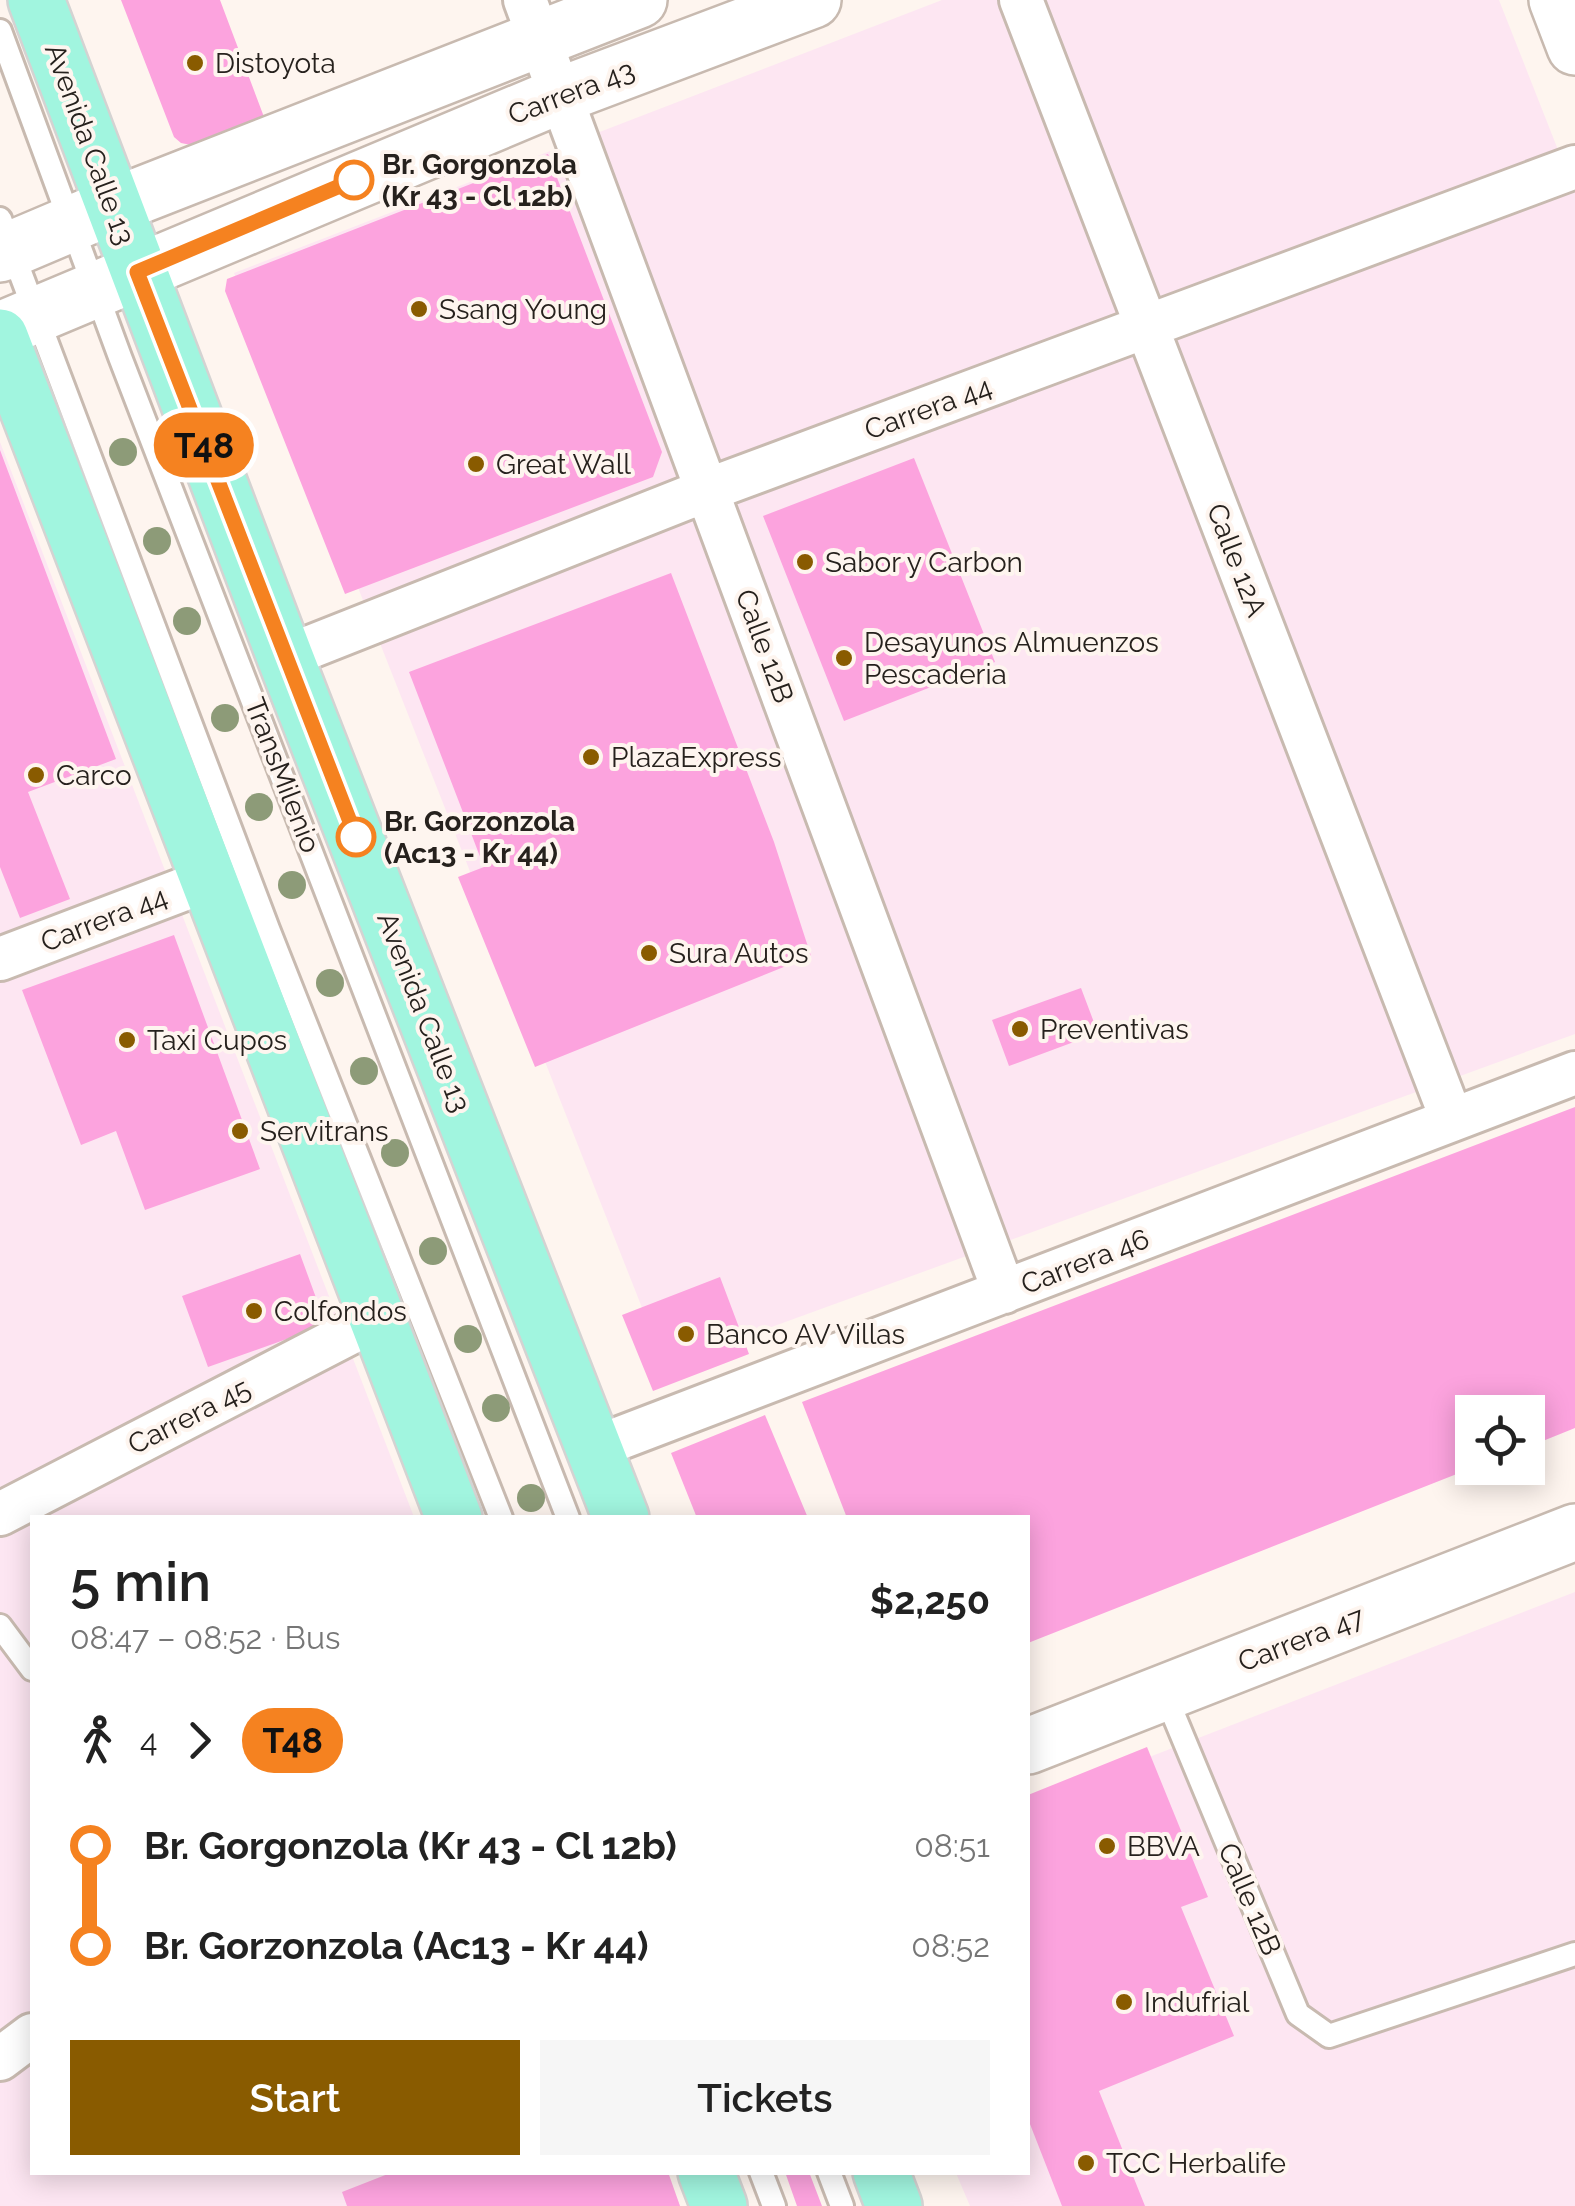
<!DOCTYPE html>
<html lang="en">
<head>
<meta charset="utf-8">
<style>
  body { margin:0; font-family:Raleway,sans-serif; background:#f6f6f6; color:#222; height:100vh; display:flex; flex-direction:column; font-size:38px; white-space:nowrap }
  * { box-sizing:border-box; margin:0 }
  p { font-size:32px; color:#767676 }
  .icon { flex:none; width:55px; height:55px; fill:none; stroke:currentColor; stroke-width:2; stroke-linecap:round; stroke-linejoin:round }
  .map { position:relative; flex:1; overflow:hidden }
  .side { position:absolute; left:30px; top:1515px; width:1000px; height:660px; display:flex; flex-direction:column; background:#fff; border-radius:0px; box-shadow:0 5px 25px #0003 }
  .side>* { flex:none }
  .badge { padding:0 20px; border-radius:32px; font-size:35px; line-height:65px }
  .fabs { position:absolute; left:1455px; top:1395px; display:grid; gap:20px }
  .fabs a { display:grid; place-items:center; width:90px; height:90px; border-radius:0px; background:#fff; box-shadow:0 5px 25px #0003; font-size:50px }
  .map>.badge { position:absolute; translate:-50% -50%; box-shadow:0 0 0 5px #fff }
  .legs { display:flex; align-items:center; gap:15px; height:110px; padding:0 40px; font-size:32px }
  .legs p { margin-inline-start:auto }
  .headline { display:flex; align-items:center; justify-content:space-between; height:170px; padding:0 40px }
  h1 { font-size:55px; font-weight:600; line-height:75px }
  .primary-button { display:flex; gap:20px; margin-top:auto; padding:20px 40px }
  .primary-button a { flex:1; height:115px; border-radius:0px; background:#895b00; color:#fff; font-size:40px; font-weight:600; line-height:115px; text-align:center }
  .primary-button a+a { background:#f6f6f6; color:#222 }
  ul { padding:0 40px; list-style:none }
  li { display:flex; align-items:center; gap:35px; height:100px; font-size:38px }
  li i { display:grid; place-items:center; width:15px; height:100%; margin:0 12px; background:currentColor }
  li i::after { content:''; width:25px; height:25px; margin:-12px; border:8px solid; border-radius:50%; background:#fff }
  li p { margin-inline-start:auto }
  li:first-child i { background:linear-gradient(#0000 50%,currentColor 0) }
  li:last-child i { background:linear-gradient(currentColor 50%,#0000 0) }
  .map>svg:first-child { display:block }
</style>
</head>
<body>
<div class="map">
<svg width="1575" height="2206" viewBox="0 0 1575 2206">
  <rect width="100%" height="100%" fill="#fef5ef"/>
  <path fill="#fde6f2" d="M942,0H1499L1575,193V1034L665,1366L234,273Z
    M0,442L414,1517L32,1518V2172L667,2173L680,2206H0Z
    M1575,1592V2206H970L956,2173L1028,2172V1804Z"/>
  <path fill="#fca3de" d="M121,0H220L264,117L191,145L181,143L174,137Z
    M548,154L662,452L653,477L345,594L225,291L227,279Z
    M0,450L116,759L28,792L70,899L20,918L0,867Z
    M914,458L995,662L844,721L763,516Z
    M671,573L774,842L811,956L535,1067L458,877L484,867L409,672Z
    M174,935L260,1169L145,1210L116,1131L81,1145L22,990Z
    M1081,988L1098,1033L1009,1066L992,1020Z
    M1575,1107V1428L1528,1447V1412H1472V1468L1028,1643V1518H847L802,1402Z
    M300,1254L326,1325L208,1367L182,1296Z
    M720,1277L749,1354L653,1391L622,1315Z
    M765,1415L808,1518H697L671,1453Z
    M1147,1747L1208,1897L1181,1907L1234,2036L1099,2091L1145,2206H1062L1028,2119V1795Z
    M393,2172H668L680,2206H347L342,2192Z
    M785,2172H809L822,2206H797Z"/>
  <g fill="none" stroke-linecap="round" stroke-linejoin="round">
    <g stroke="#c8bab0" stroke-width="28">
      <path id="service" d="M0,31L120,357L568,1518
        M0,219L268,929L501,1518
        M0,1626L32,1669
        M1164,1692L1298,2014L1329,2036L1575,1954
        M761,2172L774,2206
        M829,2172L842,2206"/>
    </g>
    <g stroke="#c8bab0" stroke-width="48">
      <path id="minor" d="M525,0L1004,1292
        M1021,0L1452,1120
        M285,657L707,490L1575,167
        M0,959L208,880
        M594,1448L1575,1073
        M0,1514L377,1319
        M0,2059L32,2035"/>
    </g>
    <g stroke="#c8bab0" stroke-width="60">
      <path id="tertiary" d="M1557,0L1575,47
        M0,254L113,206L639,0
        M0,330L561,95L813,0
        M1028,1746L1575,1532"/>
    </g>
    <g stroke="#d4d3d2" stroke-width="60">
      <path id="primary" d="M36,0L285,657L621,1518
        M0,337L454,1518
        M706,2172L719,2206
        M881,2172L894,2206"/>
    </g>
    <use href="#service" stroke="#fff" stroke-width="22"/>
    <use href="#minor" stroke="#fff" stroke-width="42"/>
    <use href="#tertiary" stroke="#fff" stroke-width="55"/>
    <use href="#primary" stroke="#a1f5df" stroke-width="55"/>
  </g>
  <g fill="#8d9b78">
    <circle cx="123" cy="452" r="14"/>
    <circle cx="157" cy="541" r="14"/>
    <circle cx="187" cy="621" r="14"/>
    <circle cx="225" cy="718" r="14"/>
    <circle cx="259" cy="807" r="14"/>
    <circle cx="292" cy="885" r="14"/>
    <circle cx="330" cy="983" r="14"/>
    <circle cx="364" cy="1071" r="14"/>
    <circle cx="395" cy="1153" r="14"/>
    <circle cx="433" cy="1251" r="14"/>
    <circle cx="468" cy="1339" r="14"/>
    <circle cx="496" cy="1408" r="14"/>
    <circle cx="531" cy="1498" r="14"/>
  </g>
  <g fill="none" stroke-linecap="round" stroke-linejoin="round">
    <g stroke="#fff" stroke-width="22">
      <path id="line-1" d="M354,180L137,272L356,837"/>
    </g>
    <use href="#line-1" stroke="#f58220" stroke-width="15"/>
  </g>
  <g fill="#895b00" stroke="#fef5ef" stroke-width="4">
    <circle cx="195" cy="63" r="10"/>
    <circle cx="419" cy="309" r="10"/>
    <circle cx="476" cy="464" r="10"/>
    <circle cx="805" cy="562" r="10"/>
    <circle cx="844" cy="658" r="10"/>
    <circle cx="591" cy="757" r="10"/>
    <circle cx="36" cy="775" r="10"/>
    <circle cx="649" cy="953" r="10"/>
    <circle cx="1020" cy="1029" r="10"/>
    <circle cx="127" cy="1040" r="10"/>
    <circle cx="240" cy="1131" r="10"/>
    <circle cx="254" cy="1311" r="10"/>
    <circle cx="686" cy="1334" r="10"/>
    <circle cx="1107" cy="1846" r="10"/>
    <circle cx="1124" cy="2002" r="10"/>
    <circle cx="1086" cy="2163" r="10"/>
  </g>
  <g fill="#fff" stroke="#f58220" stroke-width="5">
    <circle cx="354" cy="180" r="18"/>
    <circle cx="356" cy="837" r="18"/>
  </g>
  <g text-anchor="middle" stroke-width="8" stroke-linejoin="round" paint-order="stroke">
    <g font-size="28" fill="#26211d" stroke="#fef5ef" text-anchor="start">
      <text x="215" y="73">Distoyota</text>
      <text x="439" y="319">Ssang Young</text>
      <text x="496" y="474">Great Wall</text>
      <text x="825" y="572">Sabor y Carbon</text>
      <text x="864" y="652">Desayunos Almuenzos<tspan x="864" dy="32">Pescaderia</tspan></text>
      <text x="611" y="767">PlazaExpress</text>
      <text x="56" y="785">Carco</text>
      <text x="669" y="963">Sura Autos</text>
      <text x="1040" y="1039">Preventivas</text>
      <text x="147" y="1050">Taxi Cupos</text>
      <text x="260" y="1141">Servitrans</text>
      <text x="274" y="1321">Colfondos</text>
      <text x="706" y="1344">Banco AV Villas</text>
      <text x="1127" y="1856">BBVA</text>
      <text x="1144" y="2012">Indufrial</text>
      <text x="1106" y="2173">TCC Herbalife</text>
    </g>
    <g font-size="28" fill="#26211d" stroke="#fef5ef">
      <text transform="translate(571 92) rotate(-21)" y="10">Carrera 43</text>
      <text transform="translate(90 144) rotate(70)" y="10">Avenida Calle 13</text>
      <text transform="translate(928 408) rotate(-20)" y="10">Carrera 44</text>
      <text transform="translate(1237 560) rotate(69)" y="10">Calle 12A</text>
      <text transform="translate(765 646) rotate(70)" y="10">Calle 12B</text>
      <text transform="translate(283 775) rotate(69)" y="10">TransMilenio</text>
      <text transform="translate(104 919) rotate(-21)" y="10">Carrera 44</text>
      <text transform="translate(424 1012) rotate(69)" y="10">Avenida Calle 13</text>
      <text transform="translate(1085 1261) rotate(-21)" y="10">Carrera 46</text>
      <text transform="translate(189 1416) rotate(-27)" y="10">Carrera 45</text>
      <text transform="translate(1301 1639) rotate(-21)" y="10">Carrera 47</text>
      <text transform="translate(1250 1899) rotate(67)" y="10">Calle 12B</text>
    </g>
    <g font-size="28" font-weight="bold" fill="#26211d" stroke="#fef5ef" text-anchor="start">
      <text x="382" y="174">Br. Gorgonzola<tspan x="382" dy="32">(Kr 43 - Cl 12b)</tspan></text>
      <text x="384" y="831">Br. Gorzonzola<tspan x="384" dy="32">(Ac13 - Kr 44)</tspan></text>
    </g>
  </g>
</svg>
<div class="fabs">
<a><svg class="icon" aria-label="locate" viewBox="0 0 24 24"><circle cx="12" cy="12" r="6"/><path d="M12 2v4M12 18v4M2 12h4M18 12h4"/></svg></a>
</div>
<b class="badge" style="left:204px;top:445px;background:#f58220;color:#111">T48</b>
<section class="side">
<div class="headline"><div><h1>5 min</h1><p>08:47 – 08:52 · Bus</p></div><b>$2,250</b></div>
<div class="legs"><svg class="icon" aria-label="walk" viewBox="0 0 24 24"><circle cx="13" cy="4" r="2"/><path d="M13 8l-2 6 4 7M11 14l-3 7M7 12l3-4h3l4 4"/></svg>4<svg class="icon" aria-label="forward" viewBox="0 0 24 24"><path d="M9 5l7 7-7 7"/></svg><b class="badge" style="background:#f58220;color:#111">T48</b></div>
<ul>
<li><i style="color:#f58220"></i><b>Br. Gorgonzola (Kr 43 - Cl 12b)</b><p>08:51</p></li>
<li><i style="color:#f58220"></i><b>Br. Gorzonzola (Ac13 - Kr 44)</b><p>08:52</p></li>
</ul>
<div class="primary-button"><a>Start</a><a>Tickets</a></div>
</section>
</div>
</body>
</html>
